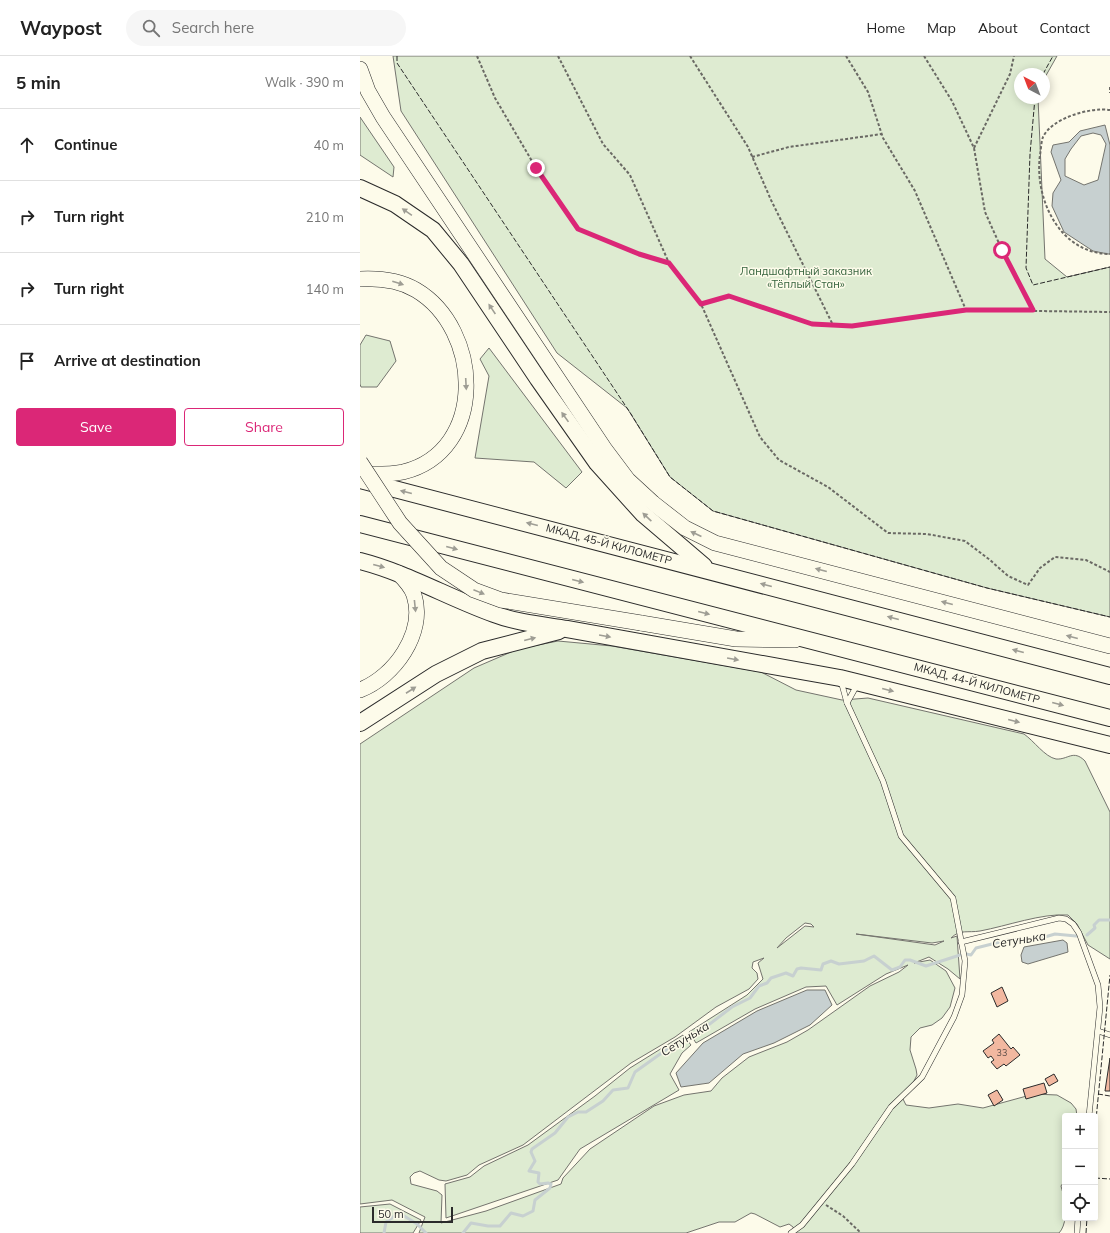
<!DOCTYPE html>
<html lang="en">
<head>
<meta charset="utf-8">
<style>
  body { margin:0; font-family:Mulish,sans-serif; background:#f6f6f6; color:#222 }
  .controls { position:absolute; right:12px; bottom:12px; display:grid; overflow:hidden; border-radius:4px; box-shadow:0 2px 10px #0003 }
  .controls button { width:36px; height:36px; display:grid; place-items:center; padding:0; border:0; border-bottom:1px solid #e0e0e0; background:#fff; color:#222; font:20px sans-serif }
  .compass { position:absolute; left:654px; top:12px; width:36px; height:36px; border-radius:50%; background:#fff; box-shadow:0 2px 10px #0003; rotate:318deg }
  .scale { position:absolute; left:12px; bottom:10px; width:81px; box-sizing:border-box; padding-left:4px; border:2px solid #2b2b2b; border-top:0; font-size:11px; line-height:14px; white-space:nowrap; color:#2b2b2b; -webkit-text-stroke:3px #fdfbea; paint-order:stroke }
  .stop { position:absolute; width:12px; height:12px; margin:-9px; border:3px solid #db2777; border-radius:50%; background:#fff }
  .stop.end { background:#db2777; border-color:#fff; box-shadow:0 1px 4px #0008 }
  .list { margin:0; padding:0; list-style:none }
  h2 { display:flex; justify-content:space-between; align-items:center; height:52px; margin:0; padding:0 16px; font-size:17px }
  h2 small { font-size:13px; font-weight:400; color:#767676 }
  .list li { display:grid; grid-template-columns:26px 1fr auto; gap:12px; align-items:center; box-sizing:border-box; height:72px; padding:0 16px; border-top:1px solid #e0e0e0 }
  .list b { display:block; font-size:15px; white-space:nowrap }
  .list em { font-size:13px; font-style:normal; color:#767676 }
  .actions { display:flex; gap:8px; padding:12px 16px }
  .actions a { flex:1; padding:9px 0; border:1px solid #db2777; border-radius:4px; text-align:center; font-size:14px; color:#db2777 }
  .actions .main { background:#db2777; color:#fff }
  .icon { flex:none; width:22px; height:22px; fill:none; stroke:currentColor; stroke-width:2; stroke-linecap:round; stroke-linejoin:round }
  .map { position:relative; flex:none; width:750px; height:1177px; overflow:hidden }
  header { display:flex; align-items:center; gap:24px; box-sizing:border-box; height:56px; padding:0 20px; background:#fff; border-bottom:1px solid #e0e0e0 }
  header strong { font-size:19px }
  nav { display:flex; gap:22px; margin-inline-start:auto; font-size:14px }
  .search { width:280px; height:36px; background:#f6f6f6; display:flex; align-items:center; gap:10px; box-sizing:border-box; padding:0 14px; border-radius:22px; color:#767676; font-size:15px }
  main { display:flex }
  aside { flex:1; background:#fff }
  .map>svg:first-child { display:block }
</style>
</head>
<body>
<header>
<strong>Waypost</strong>
<div class="search"><svg class="icon" aria-label="search" viewBox="0 0 24 24"><circle cx="10" cy="10" r="6"/><path d="M15 15l6 6"/></svg>Search here</div>
<nav><a>Home</a><a>Map</a><a>About</a><a>Contact</a></nav>
</header>
<main>
<aside>
<h2>5 min<small>Walk · 390 m</small></h2>
<ul class="list">
<li><svg class="icon" aria-label="ahead" viewBox="0 0 24 24"><path d="M12 20V5M6 11l6-6 6 6"/></svg><div><b>Continue</b></div><em>40 m</em></li>
<li><svg class="icon" aria-label="right" viewBox="0 0 24 24"><path d="M7 20v-9h11M14 6l5 5-5 5"/></svg><div><b>Turn right</b></div><em>210 m</em></li>
<li><svg class="icon" aria-label="right" viewBox="0 0 24 24"><path d="M7 20v-9h11M14 6l5 5-5 5"/></svg><div><b>Turn right</b></div><em>140 m</em></li>
<li><svg class="icon" aria-label="arrive" viewBox="0 0 24 24"><path d="M6 21V4h12l-3 4 3 4H6"/></svg><div><b>Arrive at destination</b></div></li>
</ul>
<div class="actions"><a class="main">Save</a><a>Share</a></div>
</aside>
<div class="map">
<svg width="750" height="1177" viewBox="0 0 750 1177">
  <rect width="100%" height="100%" fill="#fdfbea"/>
  <g fill="#deebd1" stroke="#74746e" fill-rule="evenodd">
    <polygon points="33,0 697,0 684,23 684,18 660,18 660,42 678,42 685,203 707,221 750,211 750,561 627,532 353,455 310,421 267,352 197,297 41,55"/>
    <polygon points="0,61 34,111 33,121 0,99"/>
    <polygon points="6,279 30,285 36,305 17,331 1,331 0,328 0,289"/>
    <polygon points="129,292 222,416 206,432 174,406 115,402 129,320 120,303"/>
    <path d="M198,585L252,590L401,616L436,634L482,644L508,642L664,678C674,685 685,701 696,703C708,704 713,693 725,705L750,756V903L728,889L717,868L708,859C682,857 647,870 620,875C608,877 600,873 591,882L597,880L600,923L588,913L569,901L554,907L570,904L586,915L595,932L590,951L582,962L572,969L560,972L551,981L550,994L556,1013L557,1019L554,1025L541,1039L546,1049L569,1052L598,1048L623,1052L674,1038L697,1039L711,1047L716,1053L717,1060H705V1124L701,1130C702,1135 704,1139 705,1143C707,1152 706,1170 699,1177H436L433,1171L429,1168L420,1171L395,1158L391,1157L375,1166H359L326,1177H59L65,1161L32,1144L0,1148V688L114,612L158,593ZM445,867L451,868L454,871L445,870L417,892L426,882ZM496,878L572,887L584,885L575,889ZM404,902L398,907L403,923L387,939L329,976L336,987L395,953L446,931L466,930L477,949L526,918L548,909L539,916L510,930L448,974L427,986L389,1001L362,1022L351,1035L324,1039L294,1050L230,1093L203,1122L201,1128L126,1155L81,1167L82,1139L77,1135L51,1128L50,1121L54,1117L60,1115L79,1124L86,1125L107,1119L119,1109L163,1089L271,1007L315,981L356,951L389,933L398,923L397,917L392,912L393,906Z"/>
    <polygon points="323,979 331,989 322,997 310,1018 319,1034 220,1093 198,1124 86,1162 85,1128 110,1121 124,1110 168,1089 235,1040 270,1012"/>
    <polygon points="30,1148 61,1164 53,1177 0,1177 0,1151"/>
  </g>
  <g fill="#c7d0d0" stroke="#74746e" fill-rule="evenodd">
    <path d="M745,69L750,89V198H748L733,195L704,176L692,150L693,137L701,124L691,96L693,89L709,86L720,75ZM733,77L741,79L746,88L738,124L724,129L705,120V103L711,93L721,80Z"/>
    <polygon points="703,884 707,887 708,896 668,908 662,906 661,899 664,891"/>
    <polygon points="447,934 465,934 472,949 450,969 414,987 383,998 349,1027 321,1031 316,1017 343,987 397,955"/>
  </g>
  <g fill="none" stroke-linecap="round" stroke-linejoin="round">
    <g stroke="#c7d0d0" stroke-width="3">
      <polyline points="727,879 735,872 734,869 739,864 750,864"/>
      <polyline points="606,898 611,899 616,892 648,884 678,883 695,878 716,880"/>
      <polyline points="24,1177 26,1166 36,1159 41,1158 57,1168 66,1177"/>
      <polyline points="103,1177 111,1167 128,1170 140,1170 151,1157 163,1160 173,1155 175,1144 190,1132 191,1128 188,1127 180,1128 178,1126 179,1117 169,1115 175,1105 171,1096 172,1093 195,1077 208,1061 218,1056 226,1056 243,1045 253,1034 268,1032 275,1016 317,986 334,980 372,951 390,942 399,930 407,927 411,922 426,917 433,920 437,913 441,912 461,914 463,908 471,905 479,908 504,905 514,900 532,914 540,911 545,904 550,904 566,910 600,899"/>
    </g>
  </g>
  <g fill="#f2b8a0" stroke="#2b2b2b">
    <polygon points="642,931 648,945 637,951 631,937"/>
    <polygon points="639,978 651,993 653,991 660,999 646,1010 644,1008 637,1013 631,1006 634,1004 631,1000 628,1002 623,995 634,987 632,984"/>
    <polygon points="750,1002 750,1035 745,1035"/>
    <polygon points="694,1018 698,1025 689,1030 685,1023"/>
    <polygon points="684,1027 687,1037 666,1043 663,1033"/>
    <polygon points="637,1034 643,1044 634,1050 628,1039"/>
  </g>
  <g fill="none" stroke-linecap="round" stroke-linejoin="round">
    <g stroke="#2b2b2b" stroke-width="6">
      <g id="service">
        <polyline points="481,625 487,647 497,629"/>
        <polyline points="601,886 699,862 706,863 713,868 719,877 738,929 740,951 729,1060"/>
        <polyline points="738,975 750,979"/>
        <polyline points="431,1177 442,1169 492,1108 531,1051 562,1021 594,961 602,939 605,905 593,842 541,780 523,725 487,647"/>
        <polyline points="717,1177 718,1162"/>
      </g>
    </g>
    <g stroke="#2b2b2b" stroke-width="16">
      <g id="primary">
        <polyline points="0,13 8,35 23,61 244,392 268,424 293,447 325,472 355,487 750,590"/>
        <path d="M0,223C20,222 39,224 56,234C122,273 128,395 43,416C29,419 14,418 0,418"/>
        <polyline points="281,567 376,583 435,584"/>
        <path d="M0,634C34,621 66,577 54,539C51,530 44,523 38,517"/>
      </g>
    </g>
    <g stroke="#2b2b2b" stroke-width="18">
      <g id="trunk">
        <polyline points="0,132 35,148 73,174 101,208 178,323 237,407 283,458 344,510"/>
        <polyline points="0,424 750,620"/>
        <polyline points="0,468 750,662"/>
        <path d="M0,505C47,517 89,542 134,558C158,567 182,569 207,573L480,622L750,689"/>
        <polyline points="0,667 76,618 122,595 199,575"/>
      </g>
    </g>
    <g stroke="#6a6964" stroke-width="2" stroke-dasharray="3 2" stroke-linecap="butt">
      <polyline points="117,0 135,42 176,112 218,173 279,198 308,206"/>
      <polyline points="198,0 243,88 270,119 309,207 341,248 400,381 419,404 468,431 528,477 567,478 605,485 630,504 648,520 668,529 680,512 695,501 726,504 750,516"/>
      <polyline points="330,0 388,91 411,144 473,269"/>
      <polyline points="486,0 508,36 523,82 555,135 606,254"/>
      <polyline points="564,0 592,45 614,92 625,156 642,194 673,254"/>
      <polyline points="750,31 750,37"/>
      <path d="M750,54C730,51 692,62 683,81C681,86 681,94 680,99C674,143 700,198 750,198"/>
      <polyline points="614,92 650,18 654,0"/>
      <polyline points="392,101 429,91 522,78"/>
      <polyline points="341,248 369,240 452,268 492,270 606,254 750,256"/>
      <polyline points="466,1149 483,1160 501,1177"/>
    </g>
    <use href="#service" stroke="#fdfbea" stroke-width="5"/>
    <use href="#primary" stroke="#fdfbea" stroke-width="15"/>
    <use href="#trunk" stroke="#fdfbea" stroke-width="16"/>
    <g stroke="#2b2b2b" stroke-width="16" stroke-linecap="butt">
      <polyline id="primary-bridge" points="0,406 40,467 81,512 114,534 141,544 281,567"/>
    </g>
    <use href="#primary-bridge" stroke="#fdfbea" stroke-width="15"/>
    <g stroke="#2b2b2b" stroke-width="1" stroke-dasharray="5 2" stroke-linecap="butt">
      <polyline points="37,0 37,7 271,358 310,421 353,455 627,532 750,561"/>
      <polyline points="683,18 693,0"/>
      <polyline points="675,42 670,98 666,212 673,229 750,211"/>
      <polyline points="738,1038 750,1040"/>
      <polyline points="735,1074 750,919"/>
      <polyline points="735,1122 750,1123"/>
      <polyline points="726,1177 727,1162"/>
    </g>
  </g>
  <defs><path id="oneway-solid" d="M-6-.8H1V-3.2L6.5 0L1 3.2V.8H-6Z"/></defs>
  <g fill="#9e9d94">
    <use href="#oneway-solid" transform="translate(47 156) rotate(-145)"/>
    <use href="#oneway-solid" transform="translate(38 227) rotate(18)"/>
    <use href="#oneway-solid" transform="translate(132 253) rotate(-124)"/>
    <use href="#oneway-solid" transform="translate(106 328) rotate(87)"/>
    <use href="#oneway-solid" transform="translate(205 361) rotate(-125)"/>
    <use href="#oneway-solid" transform="translate(46 436) rotate(-166)"/>
    <use href="#oneway-solid" transform="translate(287 461) rotate(-137)"/>
    <use href="#oneway-solid" transform="translate(172 468) rotate(-166)"/>
    <use href="#oneway-solid" transform="translate(336 478) rotate(-155)"/>
    <use href="#oneway-solid" transform="translate(92 492) rotate(15)"/>
    <use href="#oneway-solid" transform="translate(19 510) rotate(15)"/>
    <use href="#oneway-solid" transform="translate(461 514) rotate(-165)"/>
    <use href="#oneway-solid" transform="translate(218 525) rotate(14)"/>
    <use href="#oneway-solid" transform="translate(406 529) rotate(-165)"/>
    <use href="#oneway-solid" transform="translate(119 536) rotate(22)"/>
    <use href="#oneway-solid" transform="translate(587 547) rotate(-165)"/>
    <use href="#oneway-solid" transform="translate(55 550) rotate(84)"/>
    <use href="#oneway-solid" transform="translate(344 557) rotate(14)"/>
    <use href="#oneway-solid" transform="translate(533 562) rotate(-165)"/>
    <use href="#oneway-solid" transform="translate(245 580) rotate(10)"/>
    <use href="#oneway-solid" transform="translate(712 581) rotate(-165)"/>
    <use href="#oneway-solid" transform="translate(170 583) rotate(-14)"/>
    <use href="#oneway-solid" transform="translate(658 595) rotate(-165)"/>
    <use href="#oneway-solid" transform="translate(373 603) rotate(10)"/>
    <use href="#oneway-solid" transform="translate(51 634) rotate(-33)"/>
    <use href="#oneway-solid" transform="translate(528 634) rotate(14)"/>
    <use href="#oneway-solid" transform="translate(698 648) rotate(15)"/>
    <use href="#oneway-solid" transform="translate(654 665) rotate(14)"/>
  </g>
  <g fill="none" stroke-linecap="round" stroke-linejoin="round">
    <polyline stroke="#db2777" stroke-width="5" points="176,112 218,173 279,198 309,207 341,248 369,240 452,268 492,270 606,254 673,254 642,194"/>
  </g>
  <g text-anchor="middle" stroke-width="3" stroke-linejoin="round" paint-order="stroke">
    <g font-size="9" fill="#5d4e48">
      <text x="642" y="1000">33</text>
    </g>
    <g font-size="11" fill="#34623c" stroke="#fdfbea">
      <text x="446" y="219">Ландшафтный заказник<tspan x="446" dy="13">«Тёплый Стан»</tspan></text>
    </g>
    <g font-size="11" fill="#2b2b2b" stroke="#fdfbea">
      <text transform="translate(249 488) rotate(15)" y="4">МКАД, 45-Й КИЛОМЕТР</text>
      <text transform="translate(617 627) rotate(15)" y="4">МКАД, 44-Й КИЛОМЕТР</text>
    </g>
    <g font-size="12" font-style="italic" fill="#2b2b2b" stroke="#fdfbea">
      <text transform="translate(659 884) rotate(-9)" y="4">Сетунька</text>
      <text transform="translate(325 983) rotate(-32)" y="4">Сетунька</text>
    </g>
  </g>
</svg>
<div class="controls">
<button>+</button>
<button>−</button>
<button><svg class="icon" aria-label="locate" viewBox="0 0 24 24"><circle cx="12" cy="12" r="6"/><path d="M12 2v4M12 18v4M2 12h4M18 12h4"/></svg></button>
</div>
<svg class="compass" viewBox="-18 -18 36 36"><path d="M0-13l5 13h-10z" fill="#e53935"/><path d="M0 13l5-13h-10z" fill="#767676"/></svg>
<div class="scale">50 m</div>
<div class="stop" style="left:642px;top:194px"></div>
<div class="stop end" style="left:176px;top:112px"></div>
</div>
</main>
</body>
</html>
